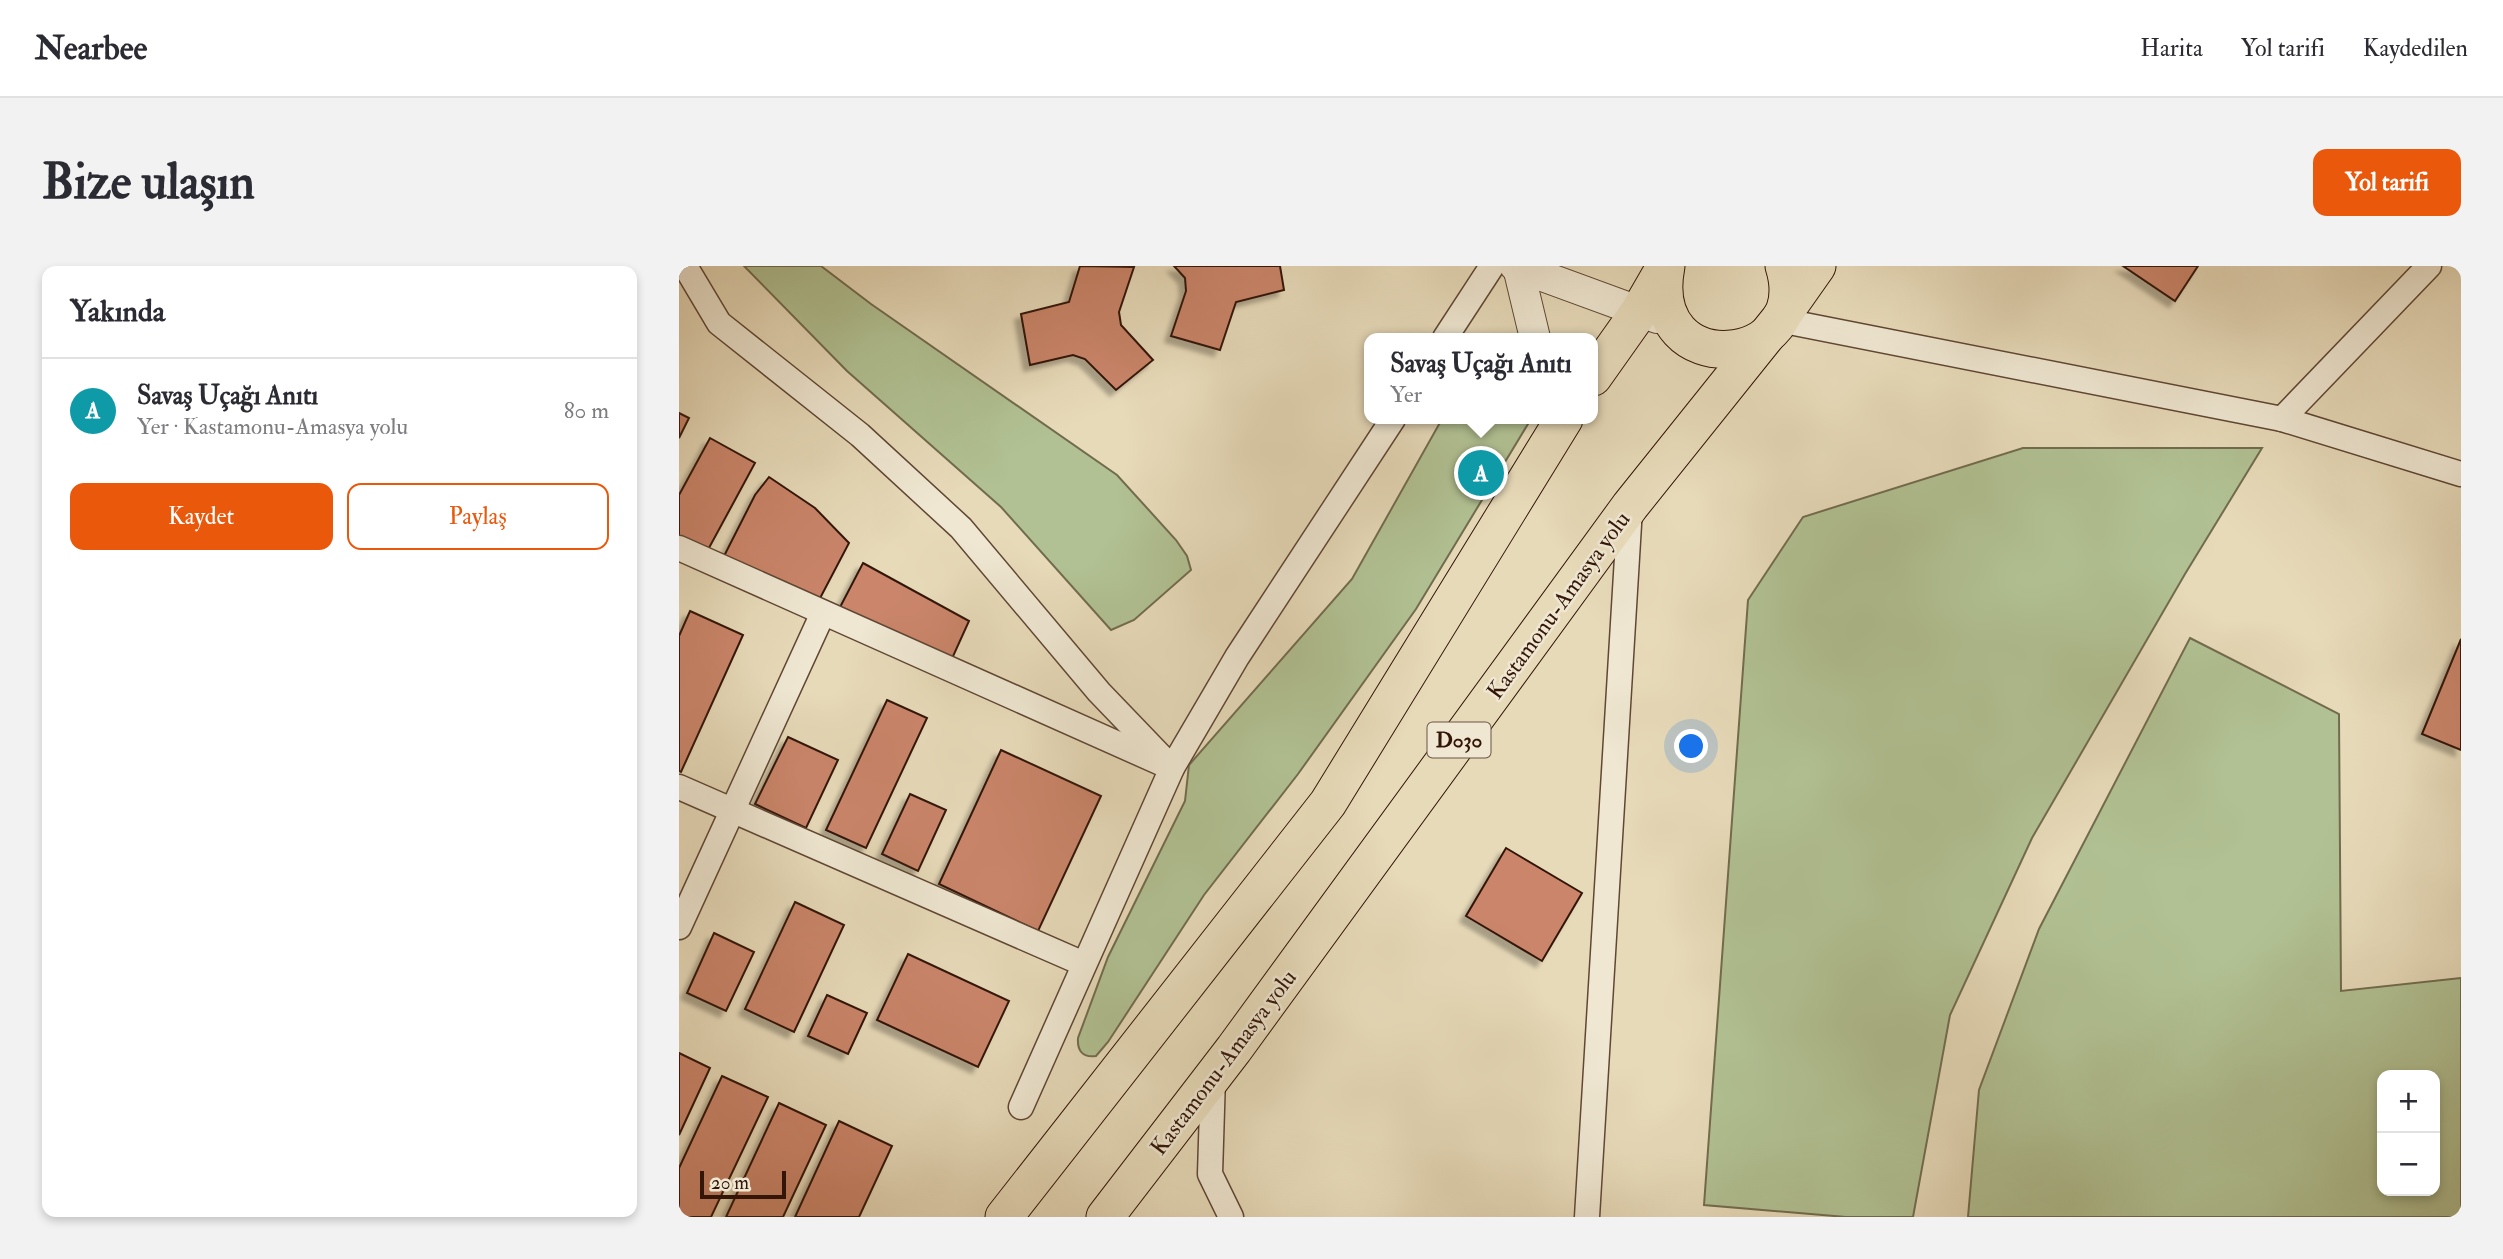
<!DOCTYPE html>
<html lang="tr">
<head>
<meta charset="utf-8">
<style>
  body { margin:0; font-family:"IM FELL Double Pica",serif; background:#f2f2f3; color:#2b2b33 }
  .controls { position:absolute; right:21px; bottom:21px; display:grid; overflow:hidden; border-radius:14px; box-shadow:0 4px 10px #0003 }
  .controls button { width:63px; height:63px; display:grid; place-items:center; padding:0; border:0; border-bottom:2px solid #e1e1e2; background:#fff; color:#2b2b33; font:35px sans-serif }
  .scale { position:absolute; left:21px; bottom:18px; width:86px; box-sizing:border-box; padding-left:7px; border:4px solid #331608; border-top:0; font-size:19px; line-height:24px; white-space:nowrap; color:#331608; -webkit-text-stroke:5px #efe7d2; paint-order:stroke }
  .you { position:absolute; left:1013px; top:481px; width:24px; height:24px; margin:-18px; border:5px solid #fff; border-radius:50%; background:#1a73e8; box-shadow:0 0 0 10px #1a73e833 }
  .badge { display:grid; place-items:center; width:46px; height:46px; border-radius:50%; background:#ea580c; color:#fff; font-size:23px; font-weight:700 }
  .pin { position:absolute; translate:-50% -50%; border:4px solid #fff; box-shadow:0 2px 7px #0006 }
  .popup { position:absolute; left:685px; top:67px; width:234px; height:91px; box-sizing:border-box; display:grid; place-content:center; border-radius:14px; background:#fff; filter:drop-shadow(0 2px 5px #0005); font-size:23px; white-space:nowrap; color:#7c7c81 }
  .popup b { font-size:26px; color:#2b2b33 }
  .popup::after { content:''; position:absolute; left:50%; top:100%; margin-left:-14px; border:14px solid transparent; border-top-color:#fff }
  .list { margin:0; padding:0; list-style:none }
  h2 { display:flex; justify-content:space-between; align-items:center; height:91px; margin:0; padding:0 28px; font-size:30px }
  h2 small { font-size:23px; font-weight:400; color:#7c7c81 }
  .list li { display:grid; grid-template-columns:46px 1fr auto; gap:21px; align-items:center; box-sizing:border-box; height:105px; padding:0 28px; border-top:2px solid #e1e1e2 }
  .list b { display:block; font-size:26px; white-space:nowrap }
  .list p { margin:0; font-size:23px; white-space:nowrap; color:#7c7c81 }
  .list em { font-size:23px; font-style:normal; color:#7c7c81 }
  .actions { display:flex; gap:14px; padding:21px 28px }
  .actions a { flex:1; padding:16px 0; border:2px solid #ea580c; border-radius:14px; text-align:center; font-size:24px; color:#ea580c }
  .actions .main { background:#ea580c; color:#fff }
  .map { position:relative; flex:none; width:1782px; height:951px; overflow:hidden; border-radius:14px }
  header { display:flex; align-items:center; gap:42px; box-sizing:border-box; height:98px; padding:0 35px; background:#fff; border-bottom:2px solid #e1e1e2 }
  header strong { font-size:33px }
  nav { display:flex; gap:38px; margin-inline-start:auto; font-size:24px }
  .intro { display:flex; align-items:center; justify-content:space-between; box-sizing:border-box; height:168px; padding:0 42px }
  h1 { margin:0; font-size:49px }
  .button { padding:18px 32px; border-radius:14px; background:#ea580c; color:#fff; font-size:24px; font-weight:700 }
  main { display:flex; gap:42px; padding:0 42px }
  aside { flex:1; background:#fff; border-radius:14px; box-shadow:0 4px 10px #0003 }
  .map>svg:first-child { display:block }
</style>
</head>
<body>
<header>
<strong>Nearbee</strong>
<nav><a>Harita</a><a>Yol tarifi</a><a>Kaydedilen</a></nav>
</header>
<div class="intro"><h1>Bize ulaşın</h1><a class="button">Yol tarifi</a></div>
<main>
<aside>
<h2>Yakında<small></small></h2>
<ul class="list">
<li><span class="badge" style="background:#0f9aa8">A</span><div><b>Savaş Uçağı Anıtı</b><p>Yer · Kastamonu-Amasya yolu</p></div><em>80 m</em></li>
</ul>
<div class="actions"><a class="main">Kaydet</a><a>Paylaş</a></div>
</aside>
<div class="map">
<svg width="1782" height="951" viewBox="0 0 1782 951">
  <defs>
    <filter id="shadow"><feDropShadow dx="-6" dy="6" stdDeviation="2" flood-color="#0004"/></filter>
  </defs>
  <rect width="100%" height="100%" fill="#e7dab9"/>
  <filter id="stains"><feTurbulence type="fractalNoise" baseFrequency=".00286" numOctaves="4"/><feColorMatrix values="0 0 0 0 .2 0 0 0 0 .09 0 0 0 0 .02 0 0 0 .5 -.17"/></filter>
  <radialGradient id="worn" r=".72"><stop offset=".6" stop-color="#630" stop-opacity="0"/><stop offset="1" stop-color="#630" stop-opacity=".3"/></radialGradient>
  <g fill="#b1c193" stroke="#726c4e" stroke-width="2" fill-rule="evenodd">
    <polygon points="65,0 142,0 192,38 438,209 497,274 508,290 512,304 455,354 432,364 322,241 168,105"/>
    <path d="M763,153H852L737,343L619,508L525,629L429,776L417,790C404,792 398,785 399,772L429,691L506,535L510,499L673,313Z"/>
    <polygon points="1344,182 1583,182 1506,308 1353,572 1271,749 1234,951 1167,951 1025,939 1069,334 1124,251"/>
    <path d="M1511,372L1660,448L1662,725L1782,712V951H1289L1300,824L1360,663ZM1703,809H1756V925H1703Z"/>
  </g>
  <g fill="#ca856b" stroke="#331608" stroke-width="2" filter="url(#shadow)">
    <polygon points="401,0 455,1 440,46 442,59 474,94 437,124 406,93 394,89 351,99 342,48 390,36"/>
    <polygon points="495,0 601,0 605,24 557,36 541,84 492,70 507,25 506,12"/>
    <polygon points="1444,0 1519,0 1496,35"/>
    <polygon points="0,147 10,152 0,172"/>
    <polygon points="31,172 76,197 24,293 0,280 0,229"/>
    <polygon points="90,211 136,242 170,277 138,338 45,290 76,229"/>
    <polygon points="184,297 290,355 271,397 159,345"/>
    <polygon points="11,345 64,369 2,506 0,505 0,370"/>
    <polygon points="1782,373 1782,484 1743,468"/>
    <polygon points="208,434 248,452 187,582 147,564"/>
    <polygon points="109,471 159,494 127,562 76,538"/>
    <polygon points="322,484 422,530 359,665 260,618"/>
    <polygon points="231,528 267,544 239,605 203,588"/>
    <polygon points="827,582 903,627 863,695 787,650"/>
    <polygon points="116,636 165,659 115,766 66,743"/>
    <polygon points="35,667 75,686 47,745 8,727"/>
    <polygon points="229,688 330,735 299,801 198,754"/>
    <polygon points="148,729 188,747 169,788 129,770"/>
    <polygon points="0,787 31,802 0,869"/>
    <polygon points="43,810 89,831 32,951 0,951 0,902"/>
    <polygon points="100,837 147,859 104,951 47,951"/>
    <polygon points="160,855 213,880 180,951 116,951"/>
  </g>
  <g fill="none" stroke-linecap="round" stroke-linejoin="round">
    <g stroke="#604734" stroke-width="27">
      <g id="minor">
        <polyline points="6,0 40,57 181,169 282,262 420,426 493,502 558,391 714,153"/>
        <polyline points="1100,54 1603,153 1782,208"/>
        <polyline points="766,72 813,0"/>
        <polyline points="1603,153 1750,0"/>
        <polyline points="0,282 493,502 342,841"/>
        <polyline points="0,521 405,698"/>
        <polyline points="0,661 144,347"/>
        <polyline points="534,811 531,908 552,951"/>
        <polyline points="908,951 951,242"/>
      </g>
    </g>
    <g stroke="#604734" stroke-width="32">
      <g id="tertiary">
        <polyline points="836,0 978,52"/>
        <polyline points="849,0 839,1 856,72"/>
      </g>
    </g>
    <g stroke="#331608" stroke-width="39">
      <g id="primary">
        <path d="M987,0C964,120 1137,102 1105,0"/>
        <polyline points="914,111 960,46 986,1"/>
        <polyline points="325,951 649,537 885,153"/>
        <polyline points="426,951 555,783 951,240 1100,54 1138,0"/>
      </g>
    </g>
    <use href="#minor" stroke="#efe7d2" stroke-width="24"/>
    <use href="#tertiary" stroke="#efe7d2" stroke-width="30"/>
    <use href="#primary" stroke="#e7dab9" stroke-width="37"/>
  </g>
  <g text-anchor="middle" stroke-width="5" stroke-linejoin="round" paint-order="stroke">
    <rect fill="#efe7d2" stroke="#6b5545" stroke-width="2" x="748.5" y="456.5" width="63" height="35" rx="5"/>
    <g font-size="21" font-weight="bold" fill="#331608">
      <text x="780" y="481">D030</text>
    </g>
    <g font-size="23" fill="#331608" stroke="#efe7d2">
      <text transform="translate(879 339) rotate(-54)" y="8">Kastamonu-Amasya yolu</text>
      <text transform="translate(544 796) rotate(-53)" y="8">Kastamonu-Amasya yolu</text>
    </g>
  </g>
  <rect width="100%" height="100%" filter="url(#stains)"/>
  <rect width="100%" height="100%" fill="url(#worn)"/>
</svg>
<div class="controls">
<button>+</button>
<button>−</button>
</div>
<div class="scale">20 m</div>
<div class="you"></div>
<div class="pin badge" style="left:802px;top:207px;background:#0f9aa8">A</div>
<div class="popup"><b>Savaş Uçağı Anıtı</b>Yer</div>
</div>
</main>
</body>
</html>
